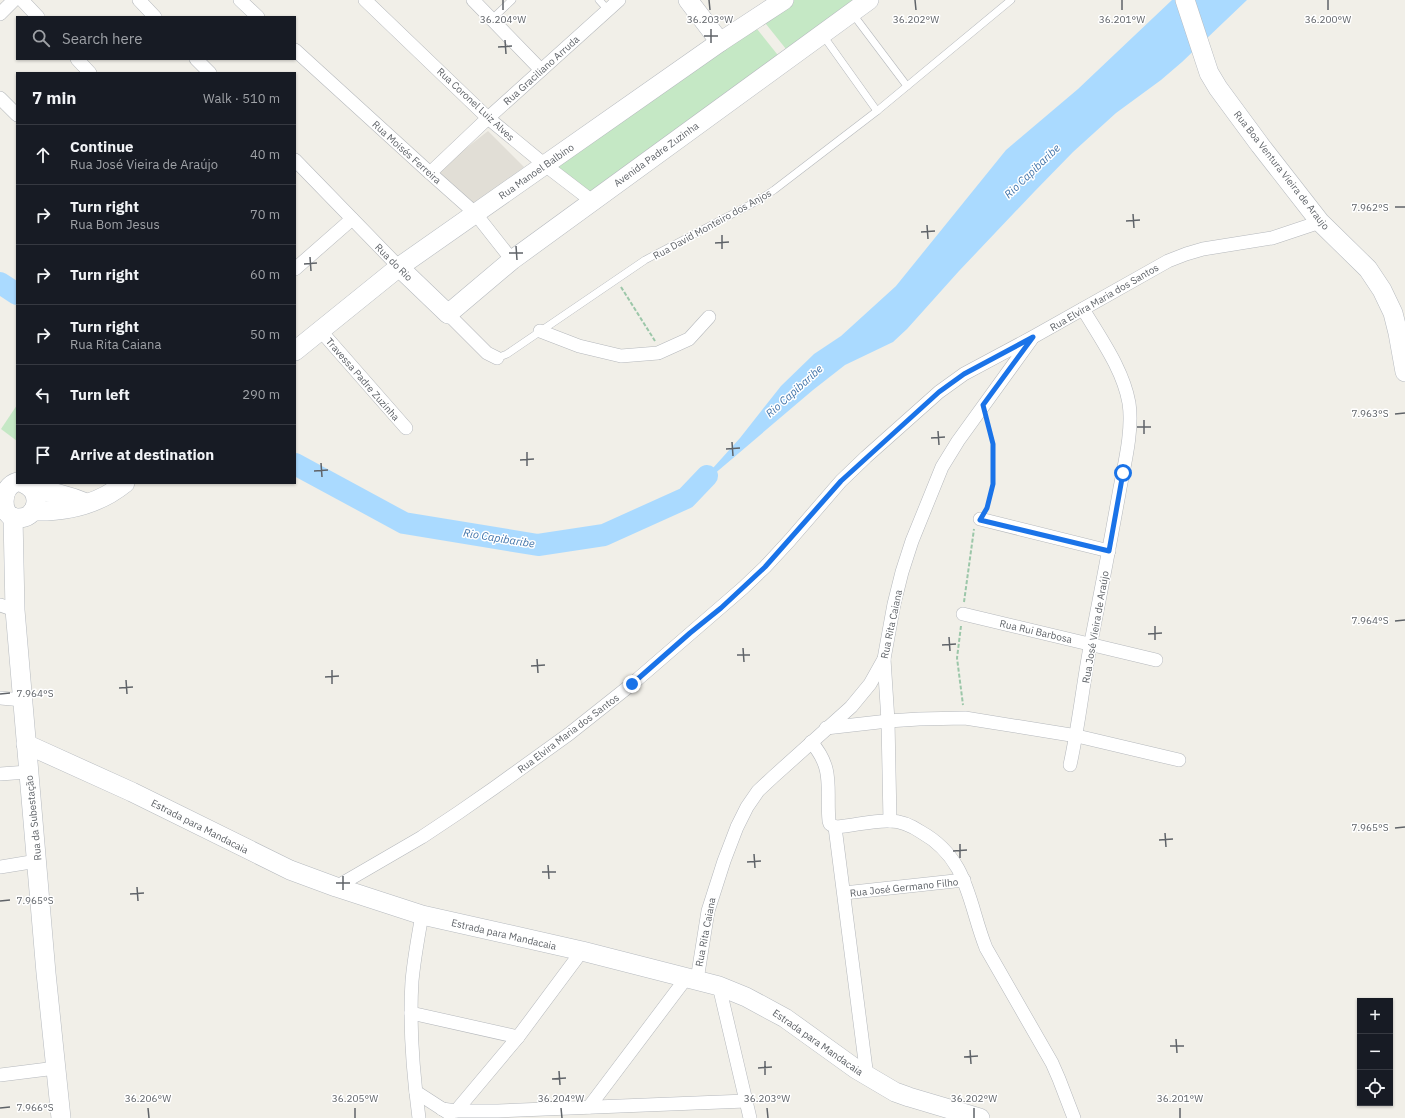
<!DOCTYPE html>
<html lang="en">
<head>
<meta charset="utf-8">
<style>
  body { margin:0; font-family:"IBM Plex Sans",sans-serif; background:#20242c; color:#f1f3f6 }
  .controls { position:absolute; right:12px; bottom:12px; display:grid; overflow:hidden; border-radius:0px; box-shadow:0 1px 3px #0004 }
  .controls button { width:36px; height:36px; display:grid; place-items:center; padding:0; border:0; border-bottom:1px solid #363941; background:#171b24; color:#f1f3f6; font:20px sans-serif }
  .stop { position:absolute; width:12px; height:12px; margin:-9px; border:3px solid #1a73e8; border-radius:50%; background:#fff }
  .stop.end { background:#1a73e8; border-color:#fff; box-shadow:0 1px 4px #0008 }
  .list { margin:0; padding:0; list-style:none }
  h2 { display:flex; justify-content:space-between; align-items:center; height:52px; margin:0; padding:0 16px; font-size:17px }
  h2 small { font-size:13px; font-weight:400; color:#9ea1a6 }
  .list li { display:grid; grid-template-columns:26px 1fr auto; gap:12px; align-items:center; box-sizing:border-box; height:60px; padding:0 16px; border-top:1px solid #363941 }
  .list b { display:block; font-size:15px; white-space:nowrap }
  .list p { margin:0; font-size:13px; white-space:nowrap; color:#9ea1a6 }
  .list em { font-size:13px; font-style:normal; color:#9ea1a6 }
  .icon { flex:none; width:22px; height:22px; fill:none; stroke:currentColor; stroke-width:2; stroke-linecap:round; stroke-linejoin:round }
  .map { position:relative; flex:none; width:1405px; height:1118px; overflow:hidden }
  .search { position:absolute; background:#171b24; box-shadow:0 1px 3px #0004; left:16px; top:16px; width:280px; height:44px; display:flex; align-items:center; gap:10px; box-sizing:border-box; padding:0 14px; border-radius:0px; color:#9ea1a6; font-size:15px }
  .panel { position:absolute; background:#171b24; box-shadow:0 1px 3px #0004; left:16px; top:72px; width:280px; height:412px; border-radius:0px }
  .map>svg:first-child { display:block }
</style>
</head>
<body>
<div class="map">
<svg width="1405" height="1118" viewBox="0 0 1405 1118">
  <rect width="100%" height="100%" fill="#f1efe8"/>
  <polygon fill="#e1ded6" points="488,131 524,167 474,205 436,172"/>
  <g fill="#c5e8c5">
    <polygon points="791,0 864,0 790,54 762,19"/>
    <polygon points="753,24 781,59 592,199 550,165"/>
    <polygon points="17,405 17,441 1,429"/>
  </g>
  <polygon fill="#aadaff" points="1172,0 1247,0 1182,62 1161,80 1116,113 1073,152 1034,192 959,271 907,329 893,342 845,365 813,390 686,498 740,438 781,386 814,354 841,336 896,286 1006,150 1078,89"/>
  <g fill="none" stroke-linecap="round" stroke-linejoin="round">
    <g stroke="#aadaff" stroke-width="22">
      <polyline points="0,283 17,294"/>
      <polyline points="295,464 404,523 538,545 604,535 686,498 707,476"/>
    </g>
    <g stroke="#b5b8bc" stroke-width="8">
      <g id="lane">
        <polyline points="599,0 608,10"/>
        <polyline points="852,13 907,86"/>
        <polyline points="491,20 512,0"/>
        <polyline points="822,34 877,111"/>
        <polyline points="497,358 507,354 645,260 759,200 774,190 877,111 1011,0"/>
      </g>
    </g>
    <g stroke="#b5b8bc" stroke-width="14">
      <g id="street">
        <polyline points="22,0 38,17"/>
        <polyline points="139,0 155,17"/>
        <polyline points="240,0 258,17"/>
        <polyline points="365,0 488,118 545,165 592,201"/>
        <polyline points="473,0 541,70"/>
        <polyline points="0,14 14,0"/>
        <polyline points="295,50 430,173 475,213 512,260"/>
        <polyline points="77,59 90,73"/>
        <polyline points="196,59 210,73"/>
        <polyline points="0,98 17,115"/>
        <polyline points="295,160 399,267"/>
        <polyline points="430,173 488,118 619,0"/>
        <polyline points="295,269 352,219"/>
        <polyline points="448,314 487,353 497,358"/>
        <polyline points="320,330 406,428"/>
        <polyline points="540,331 579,346 621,356 658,353 689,339 709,317"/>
        <polyline points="980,519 1109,551"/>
        <polyline points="0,605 15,610"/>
        <polyline points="963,614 1156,660"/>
        <polyline points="884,659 888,721 890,821"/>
        <polyline points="0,698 23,700"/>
        <polyline points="826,728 888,721 919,719 965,718 1077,736 1179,760"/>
        <path d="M811,742C835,769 826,789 829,821L830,824L835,827"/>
        <path d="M1070,765C1079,724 1083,683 1091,642C1101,591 1111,539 1120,488C1125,462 1133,429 1129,403C1123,369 1100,338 1083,309"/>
        <polyline points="0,774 28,772"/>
        <path d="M835,827C854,826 872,820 890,821C901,821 912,826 921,832C969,859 968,903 986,948L1052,1063L1059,1079L1074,1118"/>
        <polyline points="835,827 867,1077"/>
        <polyline points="0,867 37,861"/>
        <polyline points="336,887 422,837 458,813 494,788 569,734 632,684 743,588 765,567 790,540 841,481 866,457 939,392 964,374 1033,337 1168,261 1186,254 1203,249 1272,238 1320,222"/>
        <polyline points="844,893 964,880"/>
        <polyline points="697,980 708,911 724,861 737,827 747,807 758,791 773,777 851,707 870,684 884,659 894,604 902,572 912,541 942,467 958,441 1031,340"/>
        <polyline points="719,986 750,1118"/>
        <polyline points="411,1013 518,1037"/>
        <polyline points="0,1075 56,1068"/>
        <polyline points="416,1092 450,1114"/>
        <polyline points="589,1107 687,977"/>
        <polyline points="442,1109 456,1111 498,1111 746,1101"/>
        <polyline points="456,1111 518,1037 582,951"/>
        <path d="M419,1118C413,1073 409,1027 412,981C414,959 418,937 422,915"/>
      </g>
    </g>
    <g stroke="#b6babf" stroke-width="20">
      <g id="secondary">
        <polyline points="688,0 720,42"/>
        <polyline points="1185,0 1209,73 1218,88 1260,145 1320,222 1368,269 1382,290 1393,313 1398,333 1405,372"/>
        <polyline points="399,267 448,314 512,260 869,0"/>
        <polyline points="295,351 399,267 720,42 784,0"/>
        <path d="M17,482C0,487 0,516 16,518C38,520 44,492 23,483"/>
        <path d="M33,489C52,492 68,495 86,503"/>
        <path d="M33,511C66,512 99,504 125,483"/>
        <polyline points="13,517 15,610 46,973 61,1118"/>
        <polyline points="26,744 132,792 290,870 336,887 422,915 582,951 719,986 746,997 785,1018 856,1069 895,1092 909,1097 980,1118"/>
      </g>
    </g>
    <g stroke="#9cc7a9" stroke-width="2" stroke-dasharray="4 2" stroke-linecap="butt">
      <polyline points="621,287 655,341"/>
      <polyline points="987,508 993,484 993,444 988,422"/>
      <polyline points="964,602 974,529"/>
      <polyline points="961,626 957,658 963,705"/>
    </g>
    <use href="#lane" stroke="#fff" stroke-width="7"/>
    <use href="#street" stroke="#fff" stroke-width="13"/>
    <use href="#secondary" stroke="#fff" stroke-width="19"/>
  </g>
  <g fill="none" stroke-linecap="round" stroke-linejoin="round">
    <polyline stroke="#1a73e8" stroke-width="5" points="632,684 690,633 721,608 765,567 841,481 939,392 964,374 1033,337 983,405 993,444 993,484 987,508 980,520 1109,551 1123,473"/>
  </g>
  <path fill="none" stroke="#5f6368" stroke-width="1.5" d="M503,0V10M709,0L710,10M915,0L916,10M1122,0V10M1328,0V10M711,29V43M704,36H718M505,40L506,54M498,47L512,46M1395,207H1405M1133,214L1134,228M1126,221L1140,220M927,225L928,239M921,232L935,231M722,235V249M715,243L729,242M516,246L517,260M509,253H523M310,257L311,271M304,264L317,263M1395,414L1405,413M1144,420V434M1137,427H1151M938,431L939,445M931,438L945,437M732,442L733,456M726,449L740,448M527,452V466M520,460L534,459M321,463L322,477M314,471L328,470M1395,621L1405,620M1155,626V640M1148,634L1162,633M949,637L950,651M942,645L956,644M743,648L744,662M737,655H750M537,659L538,673M531,666L545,665M332,670V684M325,677L339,676M126,680L127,694M119,688L133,687M0,694L10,693M1395,828L1405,827M1165,833L1166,847M1159,840L1173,839M960,844V858M953,851L967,850M754,854L755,868M747,862L761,861M548,865L549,879M542,872H556M343,876V890M336,883H350M137,887L138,901M130,894L144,893M0,901L10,900M1176,1039L1177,1053M1170,1046H1184M970,1050L971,1064M964,1057L978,1056M765,1061V1075M758,1068L772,1067M559,1071L560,1085M552,1079L566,1078M0,1108L10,1107M148,1108L149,1118M355,1108V1118M561,1108L562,1118M767,1108L768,1118M974,1108V1118M1180,1108V1118"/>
  <g text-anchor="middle" stroke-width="3" stroke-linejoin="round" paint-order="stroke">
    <g font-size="10" fill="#5f6368" stroke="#fff">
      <text transform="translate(541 70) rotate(-42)" y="4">Rua Graciliano Arruda</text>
      <text transform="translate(476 104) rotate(43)" y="4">Rua Coronel Luiz Alves</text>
      <text transform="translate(407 152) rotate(42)" y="4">Rua Moisés Ferreira</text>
      <text transform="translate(656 154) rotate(-36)" y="4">Avenida Padre Zuzinha</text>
      <text transform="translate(1282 170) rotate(52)" y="4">Rua Boa Ventura Vieira de Araujo</text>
      <text transform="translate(536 171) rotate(-35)" y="4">Rua Manoel Balbino</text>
      <text transform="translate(712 224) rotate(-29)" y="4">Rua David Monteiro dos Anjos</text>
      <text transform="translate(394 262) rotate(45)" y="4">Rua do Rio</text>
      <text transform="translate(1104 297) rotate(-30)" y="4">Rua Elvira Maria dos Santos</text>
      <text transform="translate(363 379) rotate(49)" y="4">Travessa Padre Zuzinha</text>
      <text transform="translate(891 624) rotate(-78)" y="4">Rua Rita Caiana</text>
      <text transform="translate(1095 627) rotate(-80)" y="4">Rua José Vieira de Araújo</text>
      <text transform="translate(1036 631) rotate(13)" y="4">Rua Rui Barbosa</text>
      <text transform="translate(568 733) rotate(-37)" y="4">Rua Elvira Maria dos Santos</text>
      <text transform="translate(33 818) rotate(-96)" y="4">Rua da Subestação</text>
      <text transform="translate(200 826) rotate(27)" y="4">Estrada para Mandacaia</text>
      <text transform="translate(904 887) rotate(-6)" y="4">Rua José Germano Filho</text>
      <text transform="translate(705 932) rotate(-79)" y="4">Rua Rita Caiana</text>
      <text transform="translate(504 934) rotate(13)" y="4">Estrada para Mandacaia</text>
      <text transform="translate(818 1042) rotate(35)" y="4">Estrada para Mandacaia</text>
    </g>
    <g font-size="11" font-style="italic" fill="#4174aa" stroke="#fff">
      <text transform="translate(1032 171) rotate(-44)" y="4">Rio Capibaribe</text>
      <text transform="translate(794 391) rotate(-42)" y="4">Rio Capibaribe</text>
      <text transform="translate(499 538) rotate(9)" y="4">Rio Capibaribe</text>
    </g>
  </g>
  <g font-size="10" text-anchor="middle" fill="#5f6368" stroke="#fff" stroke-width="3" stroke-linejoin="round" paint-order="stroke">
    <text x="503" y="23">36.204°W</text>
    <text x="710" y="23">36.203°W</text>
    <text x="916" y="23">36.202°W</text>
    <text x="1122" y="23">36.201°W</text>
    <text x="1328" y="23">36.200°W</text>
    <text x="1370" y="211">7.962°S</text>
    <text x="1370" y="417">7.963°S</text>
    <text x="1370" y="624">7.964°S</text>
    <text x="35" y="697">7.964°S</text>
    <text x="1370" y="831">7.965°S</text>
    <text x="35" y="904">7.965°S</text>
    <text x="148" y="1102">36.206°W</text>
    <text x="355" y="1102">36.205°W</text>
    <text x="561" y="1102">36.204°W</text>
    <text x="767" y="1102">36.203°W</text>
    <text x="974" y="1102">36.202°W</text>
    <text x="1180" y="1102">36.201°W</text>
    <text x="35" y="1111">7.966°S</text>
  </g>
</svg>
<div class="controls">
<button>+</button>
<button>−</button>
<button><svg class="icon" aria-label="locate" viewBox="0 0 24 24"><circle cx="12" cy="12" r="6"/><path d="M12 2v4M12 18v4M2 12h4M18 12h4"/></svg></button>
</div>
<div class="stop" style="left:1123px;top:473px"></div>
<div class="stop end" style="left:632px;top:684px"></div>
<div class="search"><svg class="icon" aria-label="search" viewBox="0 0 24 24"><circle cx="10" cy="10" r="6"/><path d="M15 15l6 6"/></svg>Search here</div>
<section class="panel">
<h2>7 min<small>Walk · 510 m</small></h2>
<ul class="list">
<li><svg class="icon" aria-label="ahead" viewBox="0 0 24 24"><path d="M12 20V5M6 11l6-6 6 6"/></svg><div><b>Continue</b><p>Rua José Vieira de Araújo</p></div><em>40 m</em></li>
<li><svg class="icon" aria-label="right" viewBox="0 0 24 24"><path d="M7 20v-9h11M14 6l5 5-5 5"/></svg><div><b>Turn right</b><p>Rua Bom Jesus</p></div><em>70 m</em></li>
<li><svg class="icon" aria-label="right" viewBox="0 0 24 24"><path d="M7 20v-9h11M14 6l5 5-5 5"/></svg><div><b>Turn right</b></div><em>60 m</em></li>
<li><svg class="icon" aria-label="right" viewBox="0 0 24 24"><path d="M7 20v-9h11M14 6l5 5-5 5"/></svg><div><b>Turn right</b><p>Rua Rita Caiana</p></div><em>50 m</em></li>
<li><svg class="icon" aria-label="left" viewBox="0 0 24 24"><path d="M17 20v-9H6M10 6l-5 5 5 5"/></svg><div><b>Turn left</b></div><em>290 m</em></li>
<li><svg class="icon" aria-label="arrive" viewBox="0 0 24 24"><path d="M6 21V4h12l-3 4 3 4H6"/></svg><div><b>Arrive at destination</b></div></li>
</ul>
</section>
</div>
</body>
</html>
